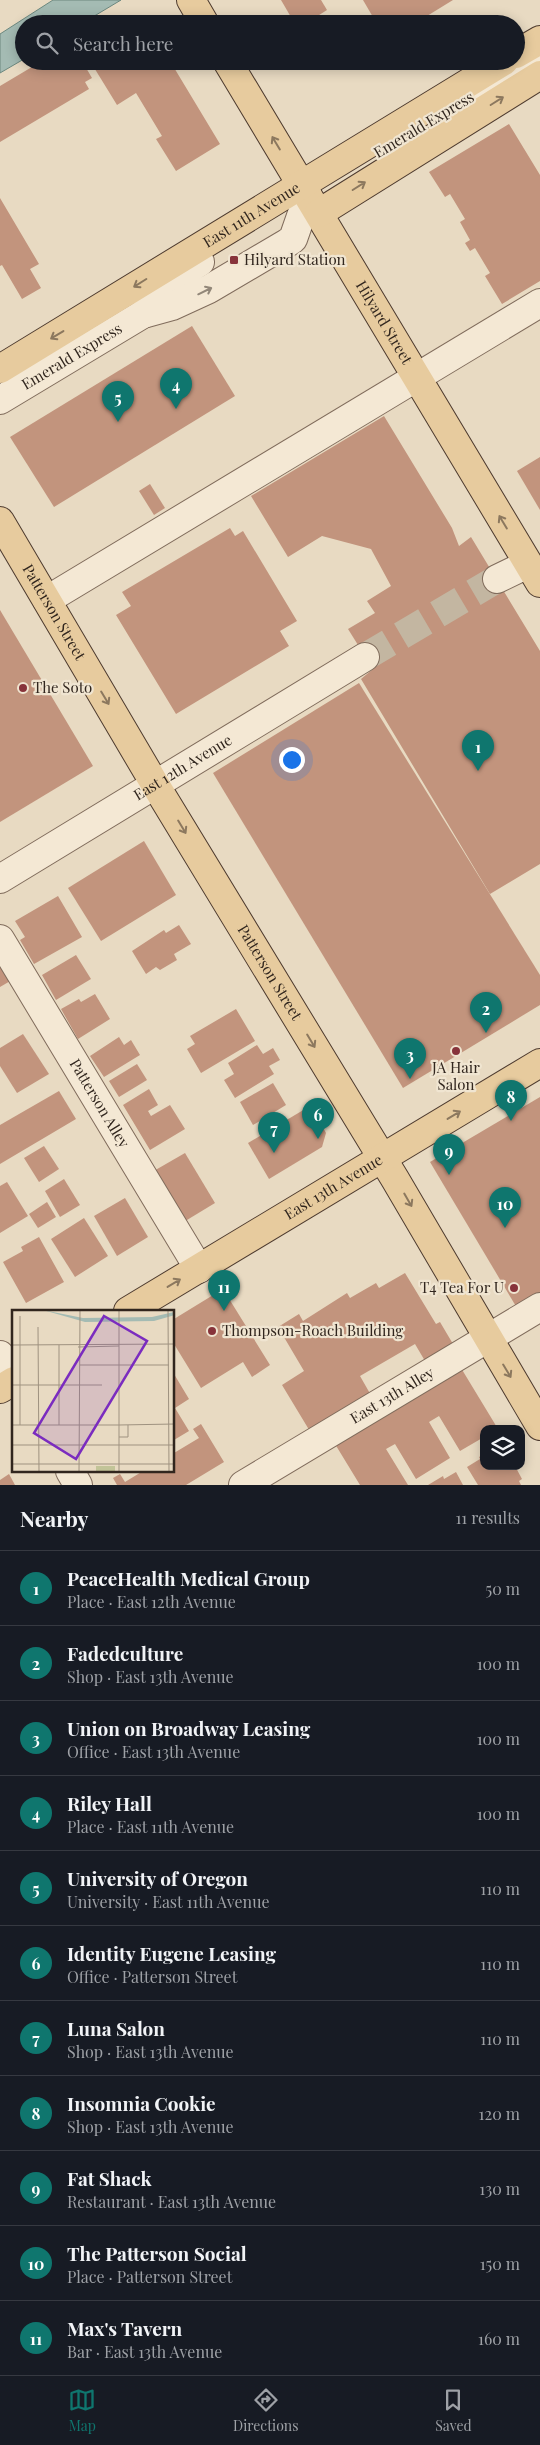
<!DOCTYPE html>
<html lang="en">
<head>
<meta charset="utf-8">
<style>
  body { margin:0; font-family:"Playfair Display",serif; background:#20242c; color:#f1f3f6 }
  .controls { position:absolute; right:15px; bottom:15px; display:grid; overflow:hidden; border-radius:10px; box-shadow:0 2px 12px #0003 }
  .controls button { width:45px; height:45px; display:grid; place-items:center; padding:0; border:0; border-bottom:1px solid #363941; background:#171b24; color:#f1f3f6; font:25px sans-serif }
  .you { position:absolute; left:291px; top:759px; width:18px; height:18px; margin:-12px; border:4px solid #fff; border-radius:50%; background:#1a73e8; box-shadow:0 0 0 8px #1a73e833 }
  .badge { display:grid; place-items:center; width:32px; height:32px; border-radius:50%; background:#0f766e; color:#fff; font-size:16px; font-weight:700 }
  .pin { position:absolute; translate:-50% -41px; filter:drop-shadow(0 1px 2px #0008) }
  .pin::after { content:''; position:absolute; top:26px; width:18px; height:15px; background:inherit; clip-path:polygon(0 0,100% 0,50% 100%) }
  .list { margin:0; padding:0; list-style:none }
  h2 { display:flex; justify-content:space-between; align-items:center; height:65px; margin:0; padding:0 20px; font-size:21px }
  h2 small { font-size:16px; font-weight:400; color:#9ea1a6 }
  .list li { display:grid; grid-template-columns:32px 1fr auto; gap:15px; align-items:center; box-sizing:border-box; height:75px; padding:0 20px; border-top:1px solid #363941 }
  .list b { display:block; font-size:19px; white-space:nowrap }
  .list p { margin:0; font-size:16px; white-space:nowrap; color:#9ea1a6 }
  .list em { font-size:16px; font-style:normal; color:#9ea1a6 }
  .icon { flex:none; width:28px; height:28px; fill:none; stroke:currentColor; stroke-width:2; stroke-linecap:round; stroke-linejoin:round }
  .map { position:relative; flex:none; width:540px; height:1485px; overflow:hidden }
  .search { position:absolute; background:#171b24; box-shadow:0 2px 12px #0003; left:15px; right:15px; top:15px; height:55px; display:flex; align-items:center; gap:12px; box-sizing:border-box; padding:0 18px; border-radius:28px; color:#9ea1a6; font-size:19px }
  .sheet { height:890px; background:#171b24 }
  nav { display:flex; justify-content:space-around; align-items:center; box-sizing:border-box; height:70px; border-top:1px solid #363941; background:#171b24; font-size:14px; color:#9ea1a6 }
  nav a { display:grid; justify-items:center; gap:2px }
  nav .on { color:#0f766e }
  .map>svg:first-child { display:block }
</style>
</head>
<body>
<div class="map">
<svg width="540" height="1485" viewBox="0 0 540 1485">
  <rect width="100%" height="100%" fill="#e8dac2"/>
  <polygon fill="#a4bbb3" stroke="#6c887f" points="53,0 121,0 81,24 24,24 24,59 0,73 0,34"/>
  <g fill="#c2947d">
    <polygon points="281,0 321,0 327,10 305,24 295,24"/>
    <polygon points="363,0 453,0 414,24 377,24"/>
    <polygon points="42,61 82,61 92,78 85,82 89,89 0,142 0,86"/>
    <polygon points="90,61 170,61 220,144 176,171 156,139 162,136 136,93 117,105"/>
    <polygon points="509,124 540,175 540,281 502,304 485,276 490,273 475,248 470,251 465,243 470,240 460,222 465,219 450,194 445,197 429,172"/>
    <polygon points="0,198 39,264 30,269 41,288 22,299 2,265 0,266"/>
    <polygon points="192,326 235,396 54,507 10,437"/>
    <polygon points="384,416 452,528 459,546 471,537 540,651 540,864 490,894 361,679 373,669 348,629 375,613 367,601 391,586 371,549 322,536 288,557 251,496"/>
    <polygon points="540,457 540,510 517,471"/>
    <polygon points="150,484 165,508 154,515 139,491"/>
    <polygon points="230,528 235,536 243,531 297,621 280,631 289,646 176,714 116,615 131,606 122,592"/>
    <polygon points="0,610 93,766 0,822"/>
    <polygon points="359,683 540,975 540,1005 403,1088 213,773"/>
    <polygon points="144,841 176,895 101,941 68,888"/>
    <polygon points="58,896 82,937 34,964 20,940 25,937 15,921"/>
    <polygon points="179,925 191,944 174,954 177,960 160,970 156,967 146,974 132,951 164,930 166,933"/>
    <polygon points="76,955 91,979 56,1000 42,975"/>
    <polygon points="0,958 12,980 0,987"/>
    <polygon points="95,994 110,1019 78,1039 61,1009 79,999 81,1002"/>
    <polygon points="236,1009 255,1041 201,1073 187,1049 195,1044 190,1036"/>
    <polygon points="23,1034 49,1074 17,1093 0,1066 0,1048"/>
    <polygon points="119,1037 124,1045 131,1040 140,1055 104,1077 90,1056"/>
    <polygon points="257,1045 263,1054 273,1048 280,1060 269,1066 274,1074 235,1098 224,1080 234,1074 228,1063"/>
    <polygon points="137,1064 147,1080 119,1097 109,1081"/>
    <polygon points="273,1083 286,1105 253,1125 240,1102"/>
    <polygon points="149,1089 158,1105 148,1111 151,1116 170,1105 185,1129 150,1150 123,1105"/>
    <polygon points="59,1091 76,1119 0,1164 0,1125"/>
    <polygon points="540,1097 540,1295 517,1308 430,1162"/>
    <polygon points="310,1106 326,1133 322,1147 269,1179 248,1143"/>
    <polygon points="44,1146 59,1169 39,1182 24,1158"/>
    <polygon points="185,1153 215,1203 182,1223 152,1172"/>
    <polygon points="64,1179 80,1205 60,1217 45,1191"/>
    <polygon points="7,1182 28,1216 0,1233 0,1186"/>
    <polygon points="125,1198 148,1237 117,1256 94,1216"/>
    <polygon points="47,1202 56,1217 38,1228 29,1214"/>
    <polygon points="84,1218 108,1256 75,1277 51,1239"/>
    <polygon points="39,1237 64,1282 26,1303 3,1262 23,1251 21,1247"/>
    <polygon points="405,1273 436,1324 440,1322 453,1344 425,1361 415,1344 360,1376 372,1397 311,1433 282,1385 304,1371 278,1327 299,1314 303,1321 347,1293 350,1298 376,1283 379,1288"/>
    <polygon points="223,1289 270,1365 252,1377 243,1362 201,1388 174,1344 174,1319"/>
    <polygon points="461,1368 498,1429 484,1429 484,1437 460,1451 439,1416 429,1422 450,1458 416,1479 395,1444 386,1449 408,1485 360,1485 335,1444"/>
    <polygon points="174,1374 189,1399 175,1408 189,1431 174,1440"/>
    <polygon points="201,1424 224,1462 186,1485 117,1485 113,1478 120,1474 125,1482 143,1471 174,1471 174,1453 199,1438 193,1429"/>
    <polygon points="484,1454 484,1466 515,1466 522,1479 519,1481 521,1485 478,1485 467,1467 480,1459 479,1457"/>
    <polygon points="456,1472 463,1485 428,1485 443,1476 444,1479"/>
    <polygon points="9,1474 15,1485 0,1485 0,1480"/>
  </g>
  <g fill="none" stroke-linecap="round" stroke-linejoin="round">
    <polyline stroke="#c3b6a1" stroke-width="28" stroke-dasharray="28 14" stroke-linecap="butt" points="365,657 497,579"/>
    <g stroke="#806c5c" stroke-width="30">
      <g id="minor">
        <polyline points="482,89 540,54"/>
        <polyline points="143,314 171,280 200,262"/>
        <path id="s1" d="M0,400L143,314L172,306L209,289L287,243L293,239L308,196"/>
        <polyline points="497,579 528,564"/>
        <polyline points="47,600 540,303"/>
        <path id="s2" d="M0,879L365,657"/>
        <path id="s3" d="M0,939L199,1269"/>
        <polyline points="0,1355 14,1377"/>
        <polyline points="70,1471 78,1485"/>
        <path id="s4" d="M243,1485L540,1307"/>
      </g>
    </g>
    <g stroke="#4e3b2f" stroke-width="30">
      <g id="major">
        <polyline points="191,0 205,24"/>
        <polyline points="516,54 540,40"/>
        <path id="s5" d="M227,61L540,583"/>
        <polyline points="319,213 540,75"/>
        <path id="s6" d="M0,369L504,61"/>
        <path id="s7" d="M0,521L156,786L395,1179L540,1426"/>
        <path id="s8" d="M128,1311L540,1063"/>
        <polyline points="0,1389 14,1381"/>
      </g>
    </g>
    <use href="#minor" stroke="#f4e8d4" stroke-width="28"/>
    <use href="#major" stroke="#e7cb9e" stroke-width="28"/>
  </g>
  <defs><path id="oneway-shaft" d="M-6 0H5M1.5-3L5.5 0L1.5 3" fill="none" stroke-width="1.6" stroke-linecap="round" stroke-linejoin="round" transform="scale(1.25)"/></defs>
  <g stroke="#8c785e">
    <use href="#oneway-shaft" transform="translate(497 101) rotate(-32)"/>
    <use href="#oneway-shaft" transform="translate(276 143) rotate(-121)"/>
    <use href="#oneway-shaft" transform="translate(359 186) rotate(-32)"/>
    <use href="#oneway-shaft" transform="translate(140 283) rotate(148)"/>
    <use href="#oneway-shaft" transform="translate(57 335) rotate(149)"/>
    <use href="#oneway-shaft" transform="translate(503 522) rotate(-121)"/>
    <use href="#oneway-shaft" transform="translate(105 698) rotate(59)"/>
    <use href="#oneway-shaft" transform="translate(182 827) rotate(59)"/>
    <use href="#oneway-shaft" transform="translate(311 1041) rotate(59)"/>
    <use href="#oneway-shaft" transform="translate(454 1115) rotate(-31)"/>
    <use href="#oneway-shaft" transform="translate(408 1200) rotate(60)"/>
    <use href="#oneway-shaft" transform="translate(174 1283) rotate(-31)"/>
    <use href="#oneway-shaft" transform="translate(507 1371) rotate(59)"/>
  </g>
  <use stroke="#928779" href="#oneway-shaft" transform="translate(205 291) rotate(-26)"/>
  <g fill="#87333a" stroke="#f0e5d1" stroke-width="2">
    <rect x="229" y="255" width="10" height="10" rx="2.5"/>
    <circle cx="23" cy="688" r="5"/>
    <circle cx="456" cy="1051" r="5"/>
    <circle cx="514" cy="1288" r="5"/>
    <circle cx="212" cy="1331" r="5"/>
  </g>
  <g text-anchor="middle" stroke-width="4.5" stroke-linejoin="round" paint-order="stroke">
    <g font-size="15" fill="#31261e" stroke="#f0e5d1">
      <text transform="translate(424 125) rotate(-31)" y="5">Emerald Express</text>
      <text dy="5" stroke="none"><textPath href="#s6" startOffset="295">East 11th Avenue</textPath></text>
      <text dy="5" stroke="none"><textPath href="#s5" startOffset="305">Hilyard Street</textPath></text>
      <text dy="5" stroke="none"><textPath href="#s1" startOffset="84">Emerald Express</textPath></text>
      <text dy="5" stroke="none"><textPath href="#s7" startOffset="106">Patterson Street</textPath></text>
      <text dy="5" stroke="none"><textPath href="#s2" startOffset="214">East 12th Avenue</textPath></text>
      <text dy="5" stroke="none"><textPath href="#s7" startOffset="526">Patterson Street</textPath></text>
      <text dy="5" stroke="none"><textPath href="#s3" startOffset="192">Patterson Alley</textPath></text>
      <text dy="5" stroke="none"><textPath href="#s8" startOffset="240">East 13th Avenue</textPath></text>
      <text dy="5" stroke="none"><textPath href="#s4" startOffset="174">East 13th Alley</textPath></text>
    </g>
    <g font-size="15" fill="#31261e" stroke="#f0e5d1" text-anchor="start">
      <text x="244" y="265">Hilyard Station</text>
      <text x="33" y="693">The Soto</text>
      <text x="456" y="1073" text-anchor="middle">JA Hair<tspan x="456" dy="17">Salon</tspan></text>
      <text x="504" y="1293" text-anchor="end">T4 Tea For U</text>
      <text x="222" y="1336">Thompson-Roach Building</text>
    </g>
  </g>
  <g transform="translate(12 1310)">
    <rect width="162" height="162" fill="#e8dac2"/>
    <path d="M84,156H103V162H84Z" fill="#c2c498"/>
    <path d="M31,0L71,8L140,7L162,2L163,5L142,11L73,12Z" fill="#a4bbb3"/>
    <path fill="none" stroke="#9f9280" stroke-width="1" d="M156,0L157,162M26,17L27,162M0,35L163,34M47,35V115M66,37L107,36M68,55H157M0,75H90M0,115H107M8,115V6M107,115L163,114M107,127H116V115M0,135H163M0,154H163M67,162L68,0M107,162V0"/>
    <path fill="#7b2cbf" fill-opacity="0.15" stroke="#7b2cbf" stroke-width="2.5" d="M92,6L135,31L64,149L22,123Z"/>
    <rect width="162" height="162" fill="none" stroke="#31261e" stroke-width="2.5"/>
  </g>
</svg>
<div class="controls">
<button><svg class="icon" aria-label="layers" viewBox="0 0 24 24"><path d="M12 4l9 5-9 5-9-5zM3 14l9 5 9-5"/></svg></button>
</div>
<div class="you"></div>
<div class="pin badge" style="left:478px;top:771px">1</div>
<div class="pin badge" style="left:486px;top:1033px">2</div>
<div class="pin badge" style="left:410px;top:1079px">3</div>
<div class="pin badge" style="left:176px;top:409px">4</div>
<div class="pin badge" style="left:118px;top:422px">5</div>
<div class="pin badge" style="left:318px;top:1139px">6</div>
<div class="pin badge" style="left:274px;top:1153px">7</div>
<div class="pin badge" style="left:511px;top:1121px">8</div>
<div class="pin badge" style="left:449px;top:1175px">9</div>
<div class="pin badge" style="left:505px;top:1228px">10</div>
<div class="pin badge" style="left:224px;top:1311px">11</div>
<div class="search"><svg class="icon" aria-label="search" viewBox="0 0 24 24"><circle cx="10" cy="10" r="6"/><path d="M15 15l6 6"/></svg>Search here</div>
</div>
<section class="sheet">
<h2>Nearby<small>11 results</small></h2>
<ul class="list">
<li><span class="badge">1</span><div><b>PeaceHealth Medical Group</b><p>Place · East 12th Avenue</p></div><em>50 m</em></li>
<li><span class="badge">2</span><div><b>Fadedculture</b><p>Shop · East 13th Avenue</p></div><em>100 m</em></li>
<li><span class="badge">3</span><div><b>Union on Broadway Leasing</b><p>Office · East 13th Avenue</p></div><em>100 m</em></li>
<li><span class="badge">4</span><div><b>Riley Hall</b><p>Place · East 11th Avenue</p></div><em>100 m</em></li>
<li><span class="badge">5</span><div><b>University of Oregon</b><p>University · East 11th Avenue</p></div><em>110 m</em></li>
<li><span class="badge">6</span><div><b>Identity Eugene Leasing</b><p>Office · Patterson Street</p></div><em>110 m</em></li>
<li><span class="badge">7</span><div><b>Luna Salon</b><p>Shop · East 13th Avenue</p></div><em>110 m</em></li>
<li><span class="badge">8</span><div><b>Insomnia Cookie</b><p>Shop · East 13th Avenue</p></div><em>120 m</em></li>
<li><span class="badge">9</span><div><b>Fat Shack</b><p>Restaurant · East 13th Avenue</p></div><em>130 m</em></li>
<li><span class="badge">10</span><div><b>The Patterson Social</b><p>Place · Patterson Street</p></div><em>150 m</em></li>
<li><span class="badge">11</span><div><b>Max's Tavern</b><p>Bar · East 13th Avenue</p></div><em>160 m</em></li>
</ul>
</section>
<nav>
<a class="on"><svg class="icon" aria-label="map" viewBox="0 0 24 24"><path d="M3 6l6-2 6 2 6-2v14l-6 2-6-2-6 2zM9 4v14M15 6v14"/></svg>Map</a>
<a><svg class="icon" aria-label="directions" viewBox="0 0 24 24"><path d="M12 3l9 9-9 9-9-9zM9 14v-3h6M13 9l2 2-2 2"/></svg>Directions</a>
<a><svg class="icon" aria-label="saved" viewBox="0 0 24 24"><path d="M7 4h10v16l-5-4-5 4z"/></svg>Saved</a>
</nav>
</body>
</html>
